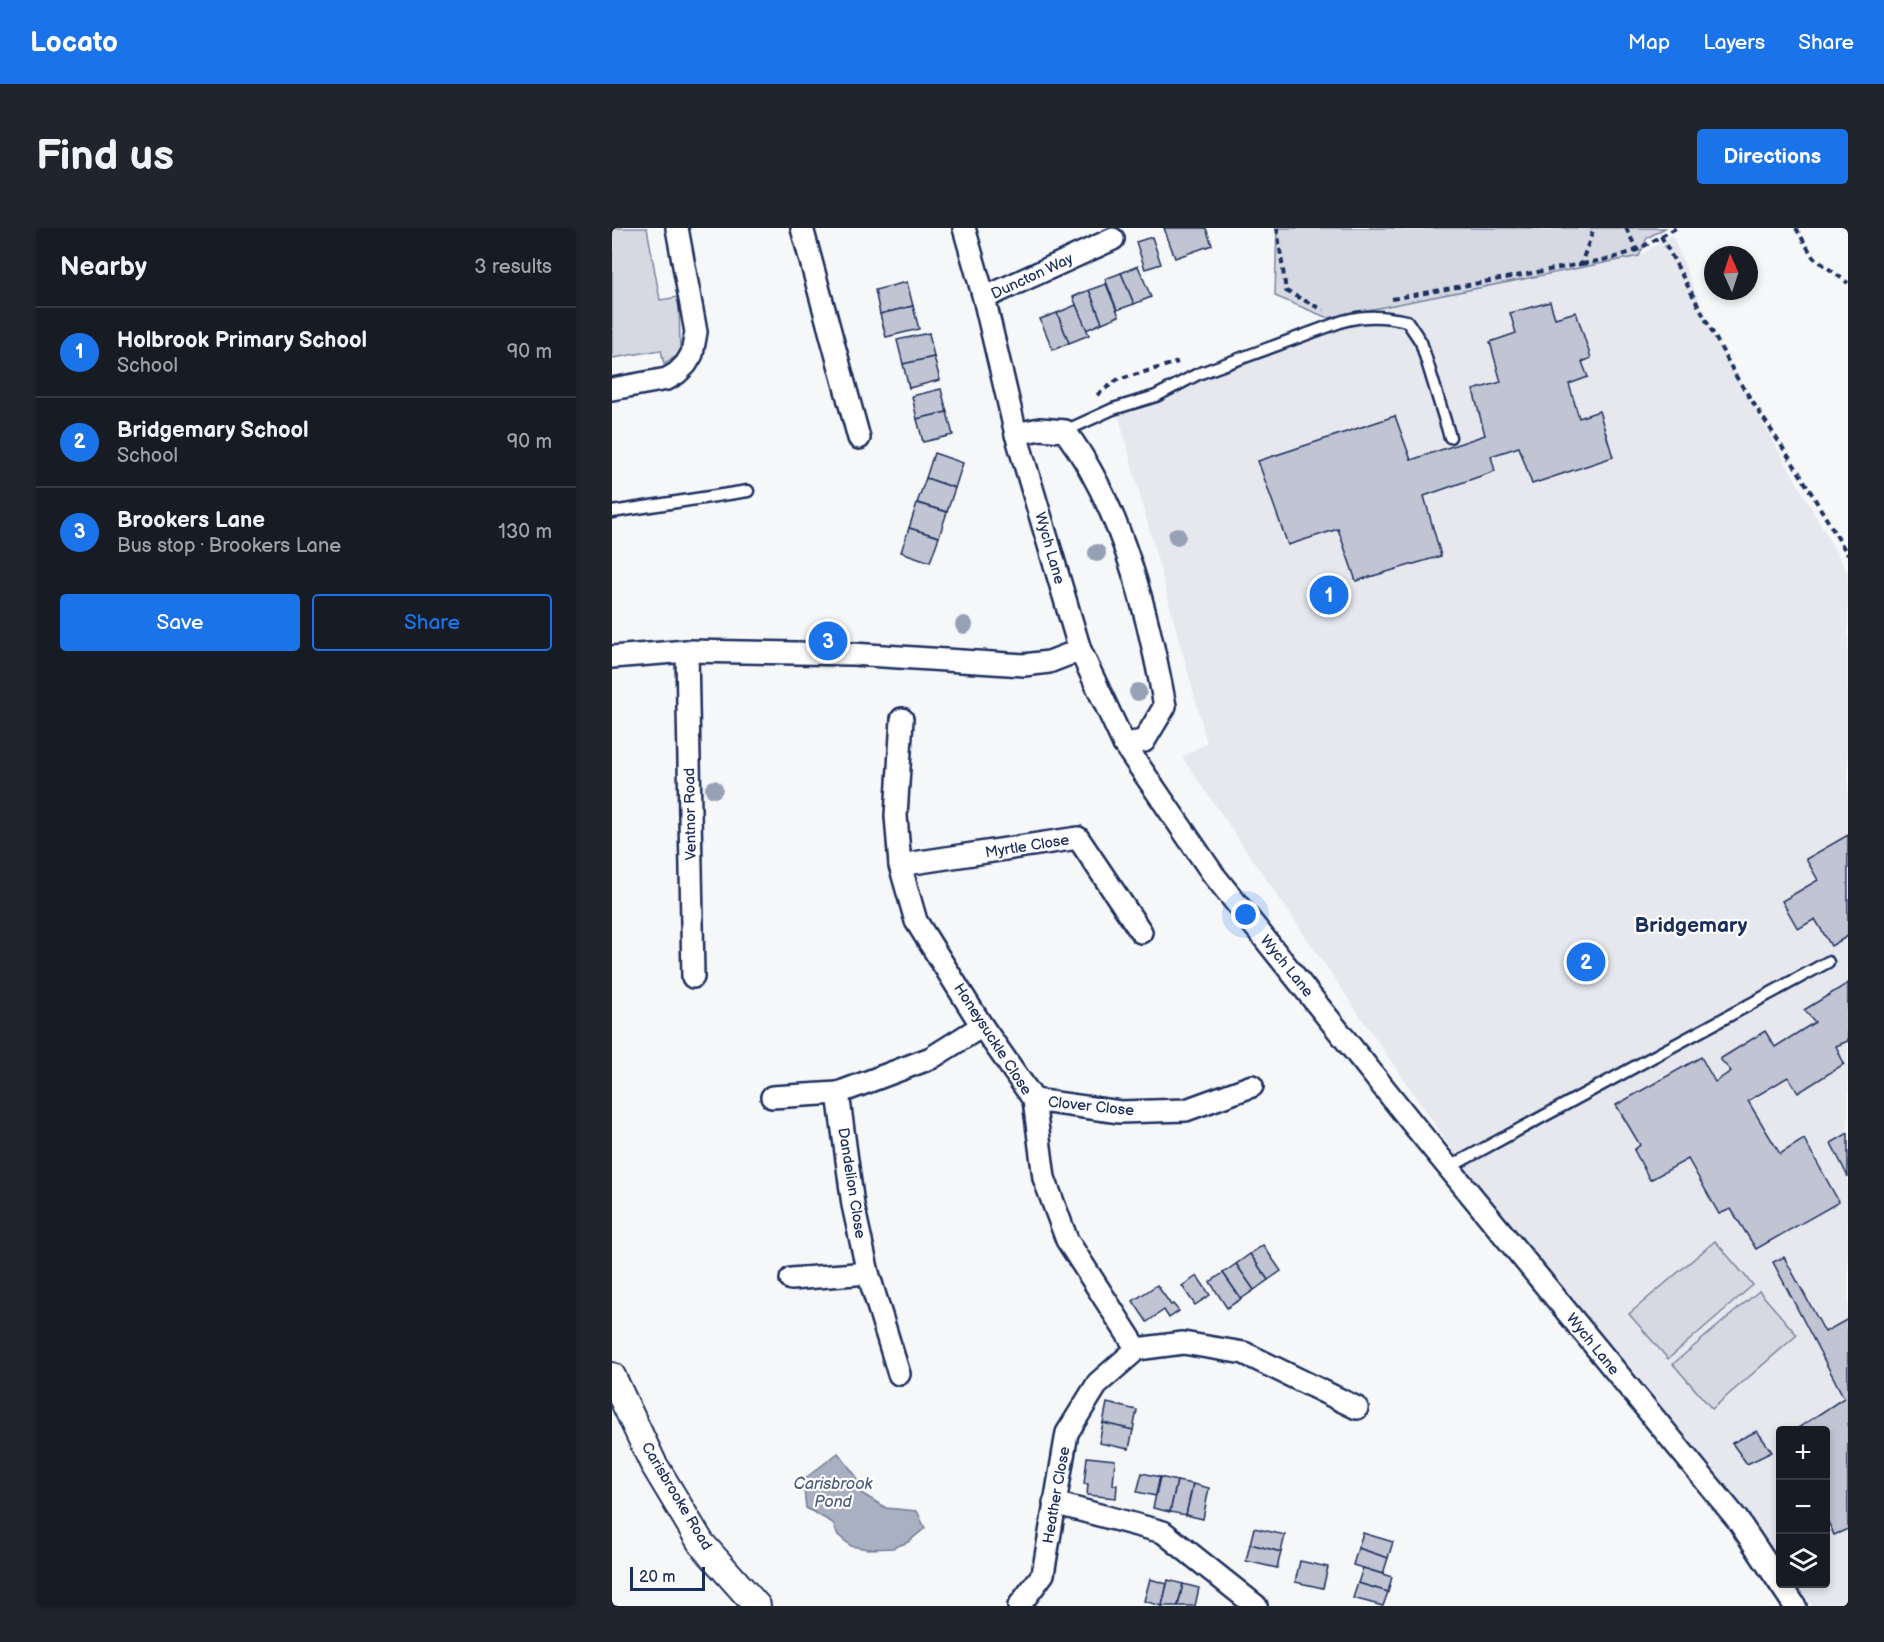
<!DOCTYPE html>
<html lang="en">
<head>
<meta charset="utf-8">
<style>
  body { margin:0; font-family:"Balsamiq Sans",sans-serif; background:#20242c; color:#f1f3f6 }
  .controls { position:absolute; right:18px; bottom:18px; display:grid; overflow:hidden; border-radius:6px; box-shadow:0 3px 9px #0003 }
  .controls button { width:54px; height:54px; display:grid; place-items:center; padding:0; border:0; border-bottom:2px solid #363941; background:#171b24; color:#f1f3f6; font:30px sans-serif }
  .compass { position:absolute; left:1092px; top:18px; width:54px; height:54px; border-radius:50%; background:#171b24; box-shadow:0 3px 9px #0003; rotate:357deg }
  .scale { position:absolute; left:18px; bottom:15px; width:75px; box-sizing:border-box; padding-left:6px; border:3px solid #1b2f5e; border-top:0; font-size:16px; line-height:21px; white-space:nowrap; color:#1b2f5e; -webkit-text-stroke:4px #fff; paint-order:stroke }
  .you { position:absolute; left:634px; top:687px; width:21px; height:21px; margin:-15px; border:4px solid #fff; border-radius:50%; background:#1a73e8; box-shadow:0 0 0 9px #1a73e833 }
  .badge { display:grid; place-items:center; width:39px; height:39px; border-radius:50%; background:#1a73e8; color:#fff; font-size:20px; font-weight:700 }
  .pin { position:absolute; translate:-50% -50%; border:3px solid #fff; box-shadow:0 2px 6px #0006 }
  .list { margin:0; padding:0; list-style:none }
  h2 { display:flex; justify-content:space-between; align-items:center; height:78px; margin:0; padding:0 24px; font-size:26px }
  h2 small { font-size:20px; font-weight:400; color:#9ea1a6 }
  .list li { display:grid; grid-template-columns:39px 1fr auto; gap:18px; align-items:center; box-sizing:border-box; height:90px; padding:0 24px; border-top:2px solid #363941 }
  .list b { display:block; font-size:22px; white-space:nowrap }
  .list p { margin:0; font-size:20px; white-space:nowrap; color:#9ea1a6 }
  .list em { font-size:20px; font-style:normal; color:#9ea1a6 }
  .actions { display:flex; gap:12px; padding:18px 24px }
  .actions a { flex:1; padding:14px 0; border:2px solid #1a73e8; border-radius:6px; text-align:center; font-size:21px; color:#1a73e8 }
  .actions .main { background:#1a73e8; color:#fff }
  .icon { flex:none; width:33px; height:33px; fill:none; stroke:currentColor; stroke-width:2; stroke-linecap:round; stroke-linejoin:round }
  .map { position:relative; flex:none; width:1236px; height:1378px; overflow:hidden; border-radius:6px }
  header { display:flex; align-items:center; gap:36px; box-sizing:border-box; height:84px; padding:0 30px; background:#1a73e8; color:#fff }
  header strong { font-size:28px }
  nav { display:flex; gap:33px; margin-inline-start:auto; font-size:21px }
  .intro { display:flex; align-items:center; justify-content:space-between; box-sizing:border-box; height:144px; padding:0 36px }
  h1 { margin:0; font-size:42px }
  .button { padding:15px 27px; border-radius:6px; background:#1a73e8; color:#fff; font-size:21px; font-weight:700 }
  main { display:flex; gap:36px; padding:0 36px }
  aside { flex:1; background:#171b24; border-radius:6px; box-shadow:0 3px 9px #0003 }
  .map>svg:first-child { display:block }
</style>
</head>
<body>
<header>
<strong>Locato</strong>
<nav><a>Map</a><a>Layers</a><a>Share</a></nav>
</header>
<div class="intro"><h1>Find us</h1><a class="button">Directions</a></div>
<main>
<aside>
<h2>Nearby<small>3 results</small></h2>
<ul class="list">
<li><span class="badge">1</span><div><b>Holbrook Primary School</b><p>School</p></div><em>90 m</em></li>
<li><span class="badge">2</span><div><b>Bridgemary School</b><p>School</p></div><em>90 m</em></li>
<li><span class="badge">3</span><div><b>Brookers Lane</b><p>Bus stop · Brookers Lane</p></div><em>130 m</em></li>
</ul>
<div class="actions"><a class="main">Save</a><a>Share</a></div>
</aside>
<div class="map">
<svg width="1236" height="1378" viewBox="0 0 1236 1378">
  <rect width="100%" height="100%" fill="#f6f7f9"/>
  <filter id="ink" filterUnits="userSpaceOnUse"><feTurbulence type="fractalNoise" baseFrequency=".0167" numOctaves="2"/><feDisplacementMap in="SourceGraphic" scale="12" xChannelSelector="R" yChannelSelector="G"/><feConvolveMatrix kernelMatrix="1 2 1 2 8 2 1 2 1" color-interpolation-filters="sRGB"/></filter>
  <g filter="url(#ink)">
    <polygon fill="#e6e8ee" points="1060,7 1100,104 1236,345 1236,1378 1200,1378 1185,1356 1214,1356 1214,1202 1168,1202 1168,1334 852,939 570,529 595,515 505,182 544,168 716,90 1027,28"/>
    <g fill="#d6d9e2" stroke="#7884a0" stroke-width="1.5">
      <polygon points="0,0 35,0 48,72 67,69 68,126 52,136 49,122 0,130"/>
      <polygon points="665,0 1053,0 1035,10 1027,28 716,90 663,68"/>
      <polygon points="1103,1013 1141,1057 1056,1131 1017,1086"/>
      <polygon points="1147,1063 1185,1107 1100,1181 1061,1136"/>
    </g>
    <polygon fill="#a9b0c1" stroke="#707c99" stroke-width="1.5" points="226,1225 244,1248 249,1265 274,1280 305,1283 313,1300 296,1314 281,1320 256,1321 239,1318 226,1307 221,1295 194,1280 191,1252"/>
    <g fill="#c0c4d3" stroke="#1b2f5e" stroke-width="1.5">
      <polygon points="552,0 594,0 600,17 563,30"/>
      <polygon points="540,9 549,36 533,41 524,14"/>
      <polygon points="526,38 539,69 522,76 509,45"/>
      <polygon points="509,45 522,76 505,82 493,51"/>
      <polygon points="295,54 301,78 268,86 263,62"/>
      <polygon points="494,56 507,88 490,95 477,62"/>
      <polygon points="477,62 490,95 474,102 461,69"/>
      <polygon points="938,74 943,90 964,84 979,130 970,134 976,149 957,156 967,190 987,183 1001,229 920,256 907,219 879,228 883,243 812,268 829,328 744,353 726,301 676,317 646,233 783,188 799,232 873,207 861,162 889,154 878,114 904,105 898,85"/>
      <polygon points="464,77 477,107 457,115 445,85"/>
      <polygon points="301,78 307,101 274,109 268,86"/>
      <polygon points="445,85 457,115 441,122 428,91"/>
      <polygon points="317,105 322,129 291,136 285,112"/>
      <polygon points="322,129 328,152 297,160 291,136"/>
      <polygon points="329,161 335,184 305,191 300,168"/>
      <polygon points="335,184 341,207 311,214 305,191"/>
      <polygon points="322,225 351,235 343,260 314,250"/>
      <polygon points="314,250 343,260 335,284 305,275"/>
      <polygon points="305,275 335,284 327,309 297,300"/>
      <polygon points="297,300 327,309 318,334 289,324"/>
      <polygon points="1236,607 1236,708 1219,718 1203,691 1186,701 1170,673 1206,652 1194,631"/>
      <polygon points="1236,755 1236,813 1224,818 1232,836 1186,865 1176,849 1136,873 1168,926 1192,911 1227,974 1144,1021 1119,981 1107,986 1076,931 1038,952 1022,922 1028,917 1004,877 1089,829 1103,854 1119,843 1108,831 1153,803 1163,819 1203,794 1192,782"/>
      <polygon points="1236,905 1236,949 1219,915"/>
      <polygon points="651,1017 669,1043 656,1052 638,1026"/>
      <polygon points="638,1026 656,1052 642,1062 624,1036"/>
      <polygon points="1172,1029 1213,1104 1236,1091 1236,1301 1222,1307 1214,1289 1214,1202 1183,1202 1232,1170 1161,1034"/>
      <polygon points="624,1036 642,1062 629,1071 611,1045"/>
      <polygon points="611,1045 629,1071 615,1080 598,1054"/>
      <polygon points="585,1048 598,1067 583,1077 570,1058"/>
      <polygon points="545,1057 559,1077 561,1076 567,1083 557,1090 552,1082 535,1094 521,1073"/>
      <polygon points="495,1175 525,1182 521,1202 491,1195"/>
      <polygon points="491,1195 521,1202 517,1221 487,1215"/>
      <polygon points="1145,1203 1160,1224 1135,1236 1120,1215"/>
      <polygon points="475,1229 503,1232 501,1257 505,1257 504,1270 475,1267 476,1256 472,1256"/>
      <polygon points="530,1245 548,1249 544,1268 525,1264"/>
      <polygon points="548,1249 565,1253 558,1284 541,1280"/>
      <polygon points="565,1253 581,1256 574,1287 558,1284"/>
      <polygon points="581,1256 597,1260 591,1291 574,1287"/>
      <polygon points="642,1300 673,1307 669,1324 638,1316"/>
      <polygon points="751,1305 781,1314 776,1330 746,1320"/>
      <polygon points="638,1316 669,1324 665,1340 634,1333"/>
      <polygon points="746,1320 776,1330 771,1346 741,1337"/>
      <polygon points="688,1333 716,1339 711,1360 683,1354"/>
      <polygon points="751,1340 780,1349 776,1364 746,1355"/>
      <polygon points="538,1351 555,1356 550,1378 532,1373"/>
      <polygon points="556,1352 571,1356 566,1378 550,1378"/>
      <polygon points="746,1355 776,1364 771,1378 741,1370"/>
      <polygon points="571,1356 587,1360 583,1378 566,1378"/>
    </g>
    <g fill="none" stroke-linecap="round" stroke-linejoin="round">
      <g stroke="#1b2f5e" stroke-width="15">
        <g id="service">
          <path d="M453,203L501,181L544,168L586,146L731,93C754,87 772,88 795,93L809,114L838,209"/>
          <polyline points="0,284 136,263"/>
          <polyline points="836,940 1216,734"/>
        </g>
      </g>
      <g stroke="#1b2f5e" stroke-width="26">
        <g id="minor">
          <polyline points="190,0 247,210"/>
          <polyline points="352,0 372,70 404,206 468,422 512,516 601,646 800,895 1125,1291 1183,1378"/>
          <polyline points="372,70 501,11"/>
          <polyline points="0,161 55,151 65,145 74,136 80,126 84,104 65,0"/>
          <path d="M404,206L428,201L453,203C510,279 536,386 553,478L532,513L512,516"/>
          <polyline points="75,423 81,749"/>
          <polyline points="0,429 75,423 240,426 412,437 437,434 468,422"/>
          <polyline points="290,491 284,588 288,637 304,693 370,798 422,872 432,950 455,1012 525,1121"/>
          <polyline points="288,637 466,610 529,704"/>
          <polyline points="160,869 226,865"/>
          <polyline points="422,872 508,884 574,882 640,858"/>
          <polyline points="179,1051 256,1045"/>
          <polyline points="287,1146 256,1045 241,977 226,865 319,830 370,798"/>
          <polyline points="442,1275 551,1304 644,1378"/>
          <polyline points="407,1378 431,1346 455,1205 486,1155 525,1121 571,1115 632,1125 745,1180"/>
        </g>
      </g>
      <g stroke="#1b2f5e" stroke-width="30">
        <polyline id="tertiary" points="0,1148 41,1235 89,1315 145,1378"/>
      </g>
      <g stroke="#1b2f5e" stroke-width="4" stroke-dasharray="6 4.5" stroke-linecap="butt">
        <polyline points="665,0 674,63 711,82"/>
        <polyline points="1014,0 1025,22 1064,0"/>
        <polyline points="1184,0 1201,29 1236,55"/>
        <polyline points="1049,8 1125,150 1188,246 1236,327"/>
        <polyline points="970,36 1001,30 1025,22"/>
        <polyline points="780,71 969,36 982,0"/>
        <polyline points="485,167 505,152 566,134"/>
      </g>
      <use href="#service" stroke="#fff" stroke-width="10"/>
      <use href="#minor" stroke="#fff" stroke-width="21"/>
      <use href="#tertiary" stroke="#fff" stroke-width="26"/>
    </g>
    <g fill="#97a1b6">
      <circle cx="565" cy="308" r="9"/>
      <circle cx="485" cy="325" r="9"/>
      <circle cx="352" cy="397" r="9"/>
      <circle cx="526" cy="464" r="9"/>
      <circle cx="102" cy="561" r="9"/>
    </g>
  </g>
  <g text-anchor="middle" stroke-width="4.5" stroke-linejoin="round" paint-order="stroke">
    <g font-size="15" fill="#1b2f5e" stroke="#fff">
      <text transform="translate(420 48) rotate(-25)" y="5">Duncton Way</text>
      <text transform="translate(438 320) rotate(74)" y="5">Wych Lane</text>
      <text transform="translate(78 586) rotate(-91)" y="5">Ventnor Road</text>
      <text transform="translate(415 618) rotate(-9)" y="5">Myrtle Close</text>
      <text transform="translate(675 738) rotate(51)" y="5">Wych Lane</text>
      <text transform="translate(381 811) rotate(57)" y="5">Honeysuckle Close</text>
      <text transform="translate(479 878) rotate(6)" y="5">Clover Close</text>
      <text transform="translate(240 955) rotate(81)" y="5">Dandelion Close</text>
      <text transform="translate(981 1116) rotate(51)" y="5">Wych Lane</text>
      <text transform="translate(444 1267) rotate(-80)" y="5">Heather Close</text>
      <text transform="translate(65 1268) rotate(59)" y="5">Carisbrooke Road</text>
    </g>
    <g font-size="16" font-style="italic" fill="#4d5c81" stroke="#fff">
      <text x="221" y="1261">Carisbrook<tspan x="221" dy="18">Pond</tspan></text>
    </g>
    <g font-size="21" font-weight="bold" fill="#1b2f5e" stroke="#fff">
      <text x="1079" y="704">Bridgemary</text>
    </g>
  </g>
</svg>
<div class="controls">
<button>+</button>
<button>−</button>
<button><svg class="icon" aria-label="layers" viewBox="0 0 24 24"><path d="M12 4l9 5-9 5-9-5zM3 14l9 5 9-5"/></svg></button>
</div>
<svg class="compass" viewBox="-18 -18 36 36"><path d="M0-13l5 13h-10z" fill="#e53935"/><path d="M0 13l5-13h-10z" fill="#9ea1a6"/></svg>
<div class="scale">20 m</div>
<div class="you"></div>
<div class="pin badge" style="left:717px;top:367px">1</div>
<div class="pin badge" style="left:974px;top:734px">2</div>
<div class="pin badge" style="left:216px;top:413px">3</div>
</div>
</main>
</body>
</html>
